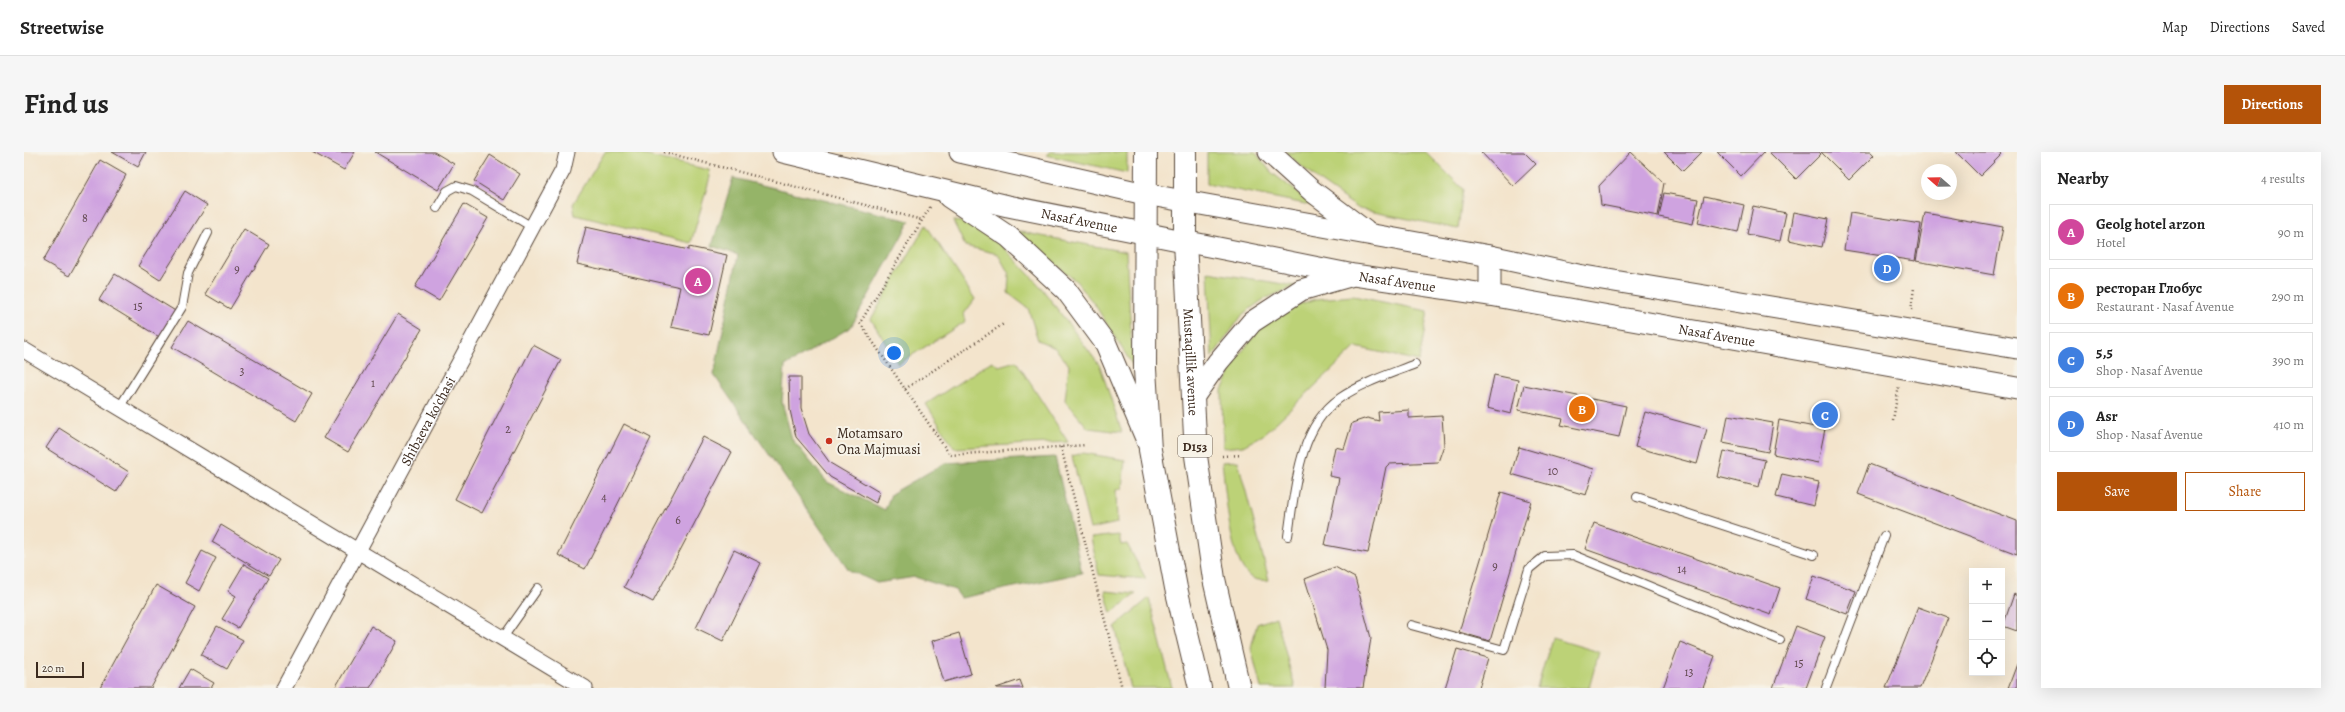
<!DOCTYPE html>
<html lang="en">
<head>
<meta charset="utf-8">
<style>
  body { margin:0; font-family:Alegreya,serif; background:#f6f6f6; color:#222 }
  .controls { position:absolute; right:12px; bottom:12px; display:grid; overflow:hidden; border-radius:0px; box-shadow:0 4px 16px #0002 }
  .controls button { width:36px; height:36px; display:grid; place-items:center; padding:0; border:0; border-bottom:1px solid #e0e0e0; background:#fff; color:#222; font:20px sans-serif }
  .compass { position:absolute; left:1897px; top:12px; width:36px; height:36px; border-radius:50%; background:#fff; box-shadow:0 4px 16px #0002; rotate:290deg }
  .scale { position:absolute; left:12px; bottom:10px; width:48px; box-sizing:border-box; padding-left:4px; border:2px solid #3b2a1e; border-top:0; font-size:11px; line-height:14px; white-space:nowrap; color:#3b2a1e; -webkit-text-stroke:3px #f7f3e8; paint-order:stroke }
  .you { position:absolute; left:870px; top:201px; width:14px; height:14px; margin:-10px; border:3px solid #fff; border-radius:50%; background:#1a73e8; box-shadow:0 0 0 6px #1a73e833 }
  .badge { display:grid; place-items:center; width:26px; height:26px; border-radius:50%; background:#b45309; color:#fff; font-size:13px; font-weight:700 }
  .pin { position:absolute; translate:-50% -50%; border:2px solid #fff; box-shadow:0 1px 4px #0006 }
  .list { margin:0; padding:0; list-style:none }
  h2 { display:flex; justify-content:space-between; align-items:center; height:52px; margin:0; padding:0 16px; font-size:17px }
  h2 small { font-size:13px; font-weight:400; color:#767676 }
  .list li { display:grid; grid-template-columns:26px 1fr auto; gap:12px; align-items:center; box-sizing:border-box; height:56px; margin:0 8px 8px; padding:0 8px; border:1px solid #e0e0e0; border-radius:0px }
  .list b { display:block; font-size:15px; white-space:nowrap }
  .list p { margin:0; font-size:13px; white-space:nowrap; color:#767676 }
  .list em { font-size:13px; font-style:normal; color:#767676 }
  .actions { display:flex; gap:8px; padding:12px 16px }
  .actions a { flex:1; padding:9px 0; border:1px solid #b45309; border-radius:0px; text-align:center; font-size:14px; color:#b45309 }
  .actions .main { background:#b45309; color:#fff }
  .icon { flex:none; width:22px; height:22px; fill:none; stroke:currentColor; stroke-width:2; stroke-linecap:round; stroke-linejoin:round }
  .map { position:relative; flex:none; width:1993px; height:536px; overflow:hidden; border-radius:0px }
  header { display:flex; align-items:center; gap:24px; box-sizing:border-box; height:56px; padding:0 20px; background:#fff; border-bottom:1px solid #e0e0e0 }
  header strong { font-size:19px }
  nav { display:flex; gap:22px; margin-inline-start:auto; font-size:14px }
  .intro { display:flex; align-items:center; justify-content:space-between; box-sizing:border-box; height:96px; padding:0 24px }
  h1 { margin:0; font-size:28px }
  .button { padding:10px 18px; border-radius:0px; background:#b45309; color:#fff; font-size:14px; font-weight:700 }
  main { display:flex; gap:24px; padding:0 24px }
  aside { flex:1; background:#fff; border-radius:0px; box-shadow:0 4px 16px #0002 }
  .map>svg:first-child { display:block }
</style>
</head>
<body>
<header>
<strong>Streetwise</strong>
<nav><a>Map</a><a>Directions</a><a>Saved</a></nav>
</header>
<div class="intro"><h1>Find us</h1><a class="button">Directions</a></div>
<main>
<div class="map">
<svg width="1993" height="536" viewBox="0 0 1993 536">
  <rect width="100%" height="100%" fill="#f7f3e8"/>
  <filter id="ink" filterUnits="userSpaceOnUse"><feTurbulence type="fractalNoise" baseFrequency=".025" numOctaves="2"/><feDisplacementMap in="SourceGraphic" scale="8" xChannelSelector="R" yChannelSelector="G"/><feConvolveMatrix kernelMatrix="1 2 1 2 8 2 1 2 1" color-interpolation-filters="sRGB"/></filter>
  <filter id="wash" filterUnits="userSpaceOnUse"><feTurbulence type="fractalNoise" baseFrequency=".012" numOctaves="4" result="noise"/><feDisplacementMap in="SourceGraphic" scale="16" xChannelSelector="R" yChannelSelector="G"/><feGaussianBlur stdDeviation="0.9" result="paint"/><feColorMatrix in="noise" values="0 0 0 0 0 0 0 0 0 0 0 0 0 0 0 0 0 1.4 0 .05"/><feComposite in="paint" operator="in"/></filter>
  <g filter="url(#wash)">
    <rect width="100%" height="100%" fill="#f3e4cc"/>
    <g fill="#bcd277" stroke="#7c7e4a">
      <polygon points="581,0 607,0 685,18 686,25 667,91 551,63 549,52"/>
      <polygon points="1027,0 1103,0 1103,21 1022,3"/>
      <polygon points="1183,0 1231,0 1247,20 1291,54 1183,32"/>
      <polygon points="1261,0 1402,0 1439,37 1434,77 1335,57 1292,27"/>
      <polygon points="929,69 949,71 972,87 1016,134 1076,214 1098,280 1064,276 1041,248 1045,213 1031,196 1014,188 1004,156 984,141 985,122 974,102 941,94"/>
      <polygon points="902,73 951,147 940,162 942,169 874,212 847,167"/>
      <polygon points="991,79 1102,100 1109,214 1071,153 1053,130"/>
      <polygon points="1184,120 1272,134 1240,147 1219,162 1188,205"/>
      <polygon points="1329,144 1404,159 1395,209 1332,195 1239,283 1219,294 1199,296 1198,238 1214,205 1237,175 1266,155 1292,147"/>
      <polygon points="968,209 975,214 992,209 1044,290 930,296 902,252"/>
      <polygon points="1059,301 1101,308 1098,337 1092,338 1093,371 1066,377 1048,304"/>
      <path d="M1214,309L1245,428C1237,429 1228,428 1223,422C1204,400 1202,339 1198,310Z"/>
      <polygon points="1095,383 1097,393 1103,392 1122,427 1075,423 1067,386"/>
      <polygon points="1081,439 1112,442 1087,461"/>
      <polygon points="1125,446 1148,536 1107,536 1091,475"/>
      <polygon points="1252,465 1271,536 1237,536 1227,496 1233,472"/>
      <polygon points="1528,486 1575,500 1565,536 1513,536"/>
    </g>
    <polygon fill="#95b468" stroke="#686f43" points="709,26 886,69 827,175 761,214 758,250 768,287 803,330 861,358 867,342 921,311 1031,305 1058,421 937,446 931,438 891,425 853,431 825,418 690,223 714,103 688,94"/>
    <g id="blocks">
      <g fill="#cfa3e0">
        <polygon points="88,0 122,0 114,15"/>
        <polygon points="288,0 331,0 320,18"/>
        <polygon points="351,0 410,0 430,12 414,38"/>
        <polygon points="1457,0 1500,0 1512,12 1489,34"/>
        <polygon points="1607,0 1640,31 1634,64 1577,53 1575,34"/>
        <polygon points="1640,0 1678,0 1659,19"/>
        <polygon points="1693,0 1740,0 1717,24"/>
        <polygon points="1745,0 1795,0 1797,2 1772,27"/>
        <polygon points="1797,0 1847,0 1850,3 1825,28"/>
        <polygon points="1932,0 1976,0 1978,2 1956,24"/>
        <polygon points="466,3 496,22 480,48 450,29"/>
        <polygon points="76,8 102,23 45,124 19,109"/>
        <polygon points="161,39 183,53 136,128 114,114"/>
        <polygon points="1640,41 1674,47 1669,72 1635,65"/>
        <polygon points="1680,44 1720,53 1714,80 1674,71"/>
        <polygon points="440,52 464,66 415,149 391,135"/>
        <polygon points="1729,54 1762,61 1756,89 1723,82"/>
        <polygon points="1770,60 1804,67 1798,95 1765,88"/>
        <polygon points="1826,61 1897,72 1891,109 1820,98"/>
        <polygon points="1901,61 1979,75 1970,123 1892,109"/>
        <polygon points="562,75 665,98 665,95 703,103 685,183 647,175 656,135 553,112"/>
        <polygon points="220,77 245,92 206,157 181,142"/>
        <polygon points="91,122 153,160 137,186 75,148"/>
        <polygon points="374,162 398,177 324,300 300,286"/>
        <polygon points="164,169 288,242 272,269 148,195"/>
        <polygon points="509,193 537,208 458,361 431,347"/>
        <polygon points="1470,223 1494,228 1487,262 1463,256"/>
        <polygon points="765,225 777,225 777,256 785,282 806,311 855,340 852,351 806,325 772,285 766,258"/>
        <polygon points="1500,233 1602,254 1595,285 1537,273 1539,267 1494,258"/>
        <polygon points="1385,258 1385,266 1418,264 1420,293 1414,310 1365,312 1362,315 1344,401 1301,393 1315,326 1305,324 1311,295 1320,297 1328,271 1343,266 1355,269 1354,260"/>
        <polygon points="1621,260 1683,277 1673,312 1611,295"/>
        <polygon points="1704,263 1749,271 1744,300 1699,291"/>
        <polygon points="1755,268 1801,277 1794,311 1749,302"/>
        <polygon points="600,272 627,286 561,417 534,403"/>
        <polygon points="35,276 105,320 92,340 22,296"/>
        <polygon points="679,285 708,300 629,450 600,435"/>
        <polygon points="1495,295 1570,317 1562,343 1487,322"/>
        <polygon points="1700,299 1741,308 1735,335 1694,325"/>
        <polygon points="1845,312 1993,369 1993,402 1834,342"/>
        <polygon points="1758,322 1795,330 1790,354 1752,345"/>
        <polygon points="1477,340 1507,349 1466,489 1435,480"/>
        <polygon points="1570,371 1756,436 1747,463 1561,397"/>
        <polygon points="197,373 255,408 245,424 188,390"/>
        <polygon points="710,398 737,411 699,489 672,476"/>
        <polygon points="178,399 192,406 175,439 161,431"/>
        <polygon points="220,412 244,426 214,476 198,467 212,444 204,439"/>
        <polygon points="1311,415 1331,426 1347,486 1339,536 1301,536 1303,498 1281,427"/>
        <polygon points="1790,424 1832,439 1823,462 1782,447"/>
        <polygon points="132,433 171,455 127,536 76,536"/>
        <polygon points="1990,442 1993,444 1993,479 1979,474"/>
        <polygon points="1894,455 1924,466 1896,536 1862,536"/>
        <polygon points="193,474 219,488 203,517 177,503"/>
        <polygon points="347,474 373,489 346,536 311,536"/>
        <polygon points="1772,474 1801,485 1782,536 1749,536"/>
        <polygon points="935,481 947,522 920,530 908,489"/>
        <polygon points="1656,490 1691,504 1679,536 1639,536"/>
        <polygon points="1433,497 1464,506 1455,536 1421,536"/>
        <polygon points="1993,512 1993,536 1984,536"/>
        <polygon points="166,517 190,531 187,536 155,536"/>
        <polygon points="996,528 999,536 972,536"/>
      </g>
    </g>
  </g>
  <g filter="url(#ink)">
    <use href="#blocks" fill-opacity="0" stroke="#574638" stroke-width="1"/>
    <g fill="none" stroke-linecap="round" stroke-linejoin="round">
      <g stroke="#574638" stroke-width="10">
        <g id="lane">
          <polyline points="413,56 423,39 432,34 448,39 508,75"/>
          <polyline points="95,256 158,155 164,121 184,81"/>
          <polyline points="1613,345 1790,403"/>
          <path d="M1264,384C1271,338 1274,275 1316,246C1338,231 1366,222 1391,212"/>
          <polyline points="1387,473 1480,498 1505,417 1521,404 1549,403 1756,488"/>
          <polyline points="478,487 514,436"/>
          <polyline points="1802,536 1860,384"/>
        </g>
      </g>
      <g stroke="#574638" stroke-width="17">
        <g id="street">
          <polyline points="0,198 561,536"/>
          <path id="s1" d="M260,536L539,18L543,0"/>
        </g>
      </g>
      <g stroke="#574638" stroke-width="23">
        <g id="secondary">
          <path id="s2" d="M759,0L984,54L1330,123L1466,143L1993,236"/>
          <polyline points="936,0 1121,42 1466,104 1554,123 1993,196"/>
          <polyline points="1245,0 1288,39 1341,79"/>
          <polyline points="925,45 985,85 1042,138 1082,192 1124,291"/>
          <polyline points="1466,104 1466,143"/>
          <polyline points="1170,244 1194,210 1228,170 1277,138 1326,124"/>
        </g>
      </g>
      <g stroke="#574638" stroke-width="24">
        <g id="primary">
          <polyline points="1122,0 1121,217 1126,298 1152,436 1176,536"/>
          <path id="s3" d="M1161,0V89L1172,304L1190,427L1215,536"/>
        </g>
      </g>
      <g stroke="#574638" stroke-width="2.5" stroke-dasharray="1 3" stroke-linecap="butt">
        <polyline points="640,0 898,68"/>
        <polyline points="906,55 836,171 926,303 1062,293"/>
        <polyline points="1887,158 1890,136"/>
        <polyline points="881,237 981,171"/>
        <polyline points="1869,268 1875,234"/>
        <polyline points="1037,295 1098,536"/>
        <polyline points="1198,304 1218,303"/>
      </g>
      <use href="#lane" stroke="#fff" stroke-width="8"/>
      <use href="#street" stroke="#fff" stroke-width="15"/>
      <use href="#secondary" stroke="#fff" stroke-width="21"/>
      <use href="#primary" stroke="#fff" stroke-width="22"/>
    </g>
  </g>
  <circle fill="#c8321e" stroke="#f7f3e8" stroke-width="1.5" cx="805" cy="289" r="4"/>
  <g text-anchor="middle" stroke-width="4" stroke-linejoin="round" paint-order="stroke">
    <g font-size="12" fill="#60484e">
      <text x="61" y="70">8</text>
      <text x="213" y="121">9</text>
      <text x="114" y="158">15</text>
      <text x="218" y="223">3</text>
      <text x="349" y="235">1</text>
      <text x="484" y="281">2</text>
      <text x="1529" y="323">10</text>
      <text x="580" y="349">4</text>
      <text x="654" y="372">6</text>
      <text x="1471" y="418">9</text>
      <text x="1658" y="421">14</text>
      <text x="1775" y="515">15</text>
      <text x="1665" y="524">13</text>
    </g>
    <rect fill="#f7f3e8" stroke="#73665b" stroke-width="1" x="1154" y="283" width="34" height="22" rx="3"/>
    <g font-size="13" font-weight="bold" fill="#3b2a1e">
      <text x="1171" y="299">D153</text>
    </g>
    <g font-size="14" fill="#3b2a1e" stroke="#f7f3e8">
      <text dy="5" stroke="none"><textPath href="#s2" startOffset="304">Nasaf Avenue</textPath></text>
      <text dy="5" stroke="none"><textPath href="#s2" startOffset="628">Nasaf Avenue</textPath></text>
      <text dy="5" stroke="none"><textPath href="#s2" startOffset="952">Nasaf Avenue</textPath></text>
      <text dy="5" stroke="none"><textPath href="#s3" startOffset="210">Mustaqillik avenue</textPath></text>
      <text dy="5" stroke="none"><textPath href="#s1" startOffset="303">Shibaeva ko'chasi</textPath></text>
    </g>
    <g font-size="14" fill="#3b2a1e" stroke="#f7f3e8" text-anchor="start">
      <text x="813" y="286">Motamsaro<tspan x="813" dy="16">Ona Majmuasi</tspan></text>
    </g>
  </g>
</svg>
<div class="controls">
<button>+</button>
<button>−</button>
<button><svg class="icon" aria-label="locate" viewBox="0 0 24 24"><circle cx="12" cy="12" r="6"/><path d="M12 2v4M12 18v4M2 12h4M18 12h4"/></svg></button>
</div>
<svg class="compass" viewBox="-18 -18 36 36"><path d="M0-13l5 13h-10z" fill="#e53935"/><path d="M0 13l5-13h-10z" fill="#767676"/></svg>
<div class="scale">20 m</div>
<div class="you"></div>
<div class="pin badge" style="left:674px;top:129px;background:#d1479c">A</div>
<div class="pin badge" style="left:1558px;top:257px;background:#e8710a">B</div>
<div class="pin badge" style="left:1801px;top:263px;background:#3f7fe0">C</div>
<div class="pin badge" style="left:1863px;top:116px;background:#3f7fe0">D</div>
</div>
<aside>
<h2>Nearby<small>4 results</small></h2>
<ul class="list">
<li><span class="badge" style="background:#d1479c">A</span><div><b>Geolg hotel arzon</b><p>Hotel</p></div><em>90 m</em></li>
<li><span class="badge" style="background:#e8710a">B</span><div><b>ресторан Глобус</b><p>Restaurant · Nasaf Avenue</p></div><em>290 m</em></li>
<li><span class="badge" style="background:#3f7fe0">C</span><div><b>5,5</b><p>Shop · Nasaf Avenue</p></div><em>390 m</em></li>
<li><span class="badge" style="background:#3f7fe0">D</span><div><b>Asr</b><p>Shop · Nasaf Avenue</p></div><em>410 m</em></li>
</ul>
<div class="actions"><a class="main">Save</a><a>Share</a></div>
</aside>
</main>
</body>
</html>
